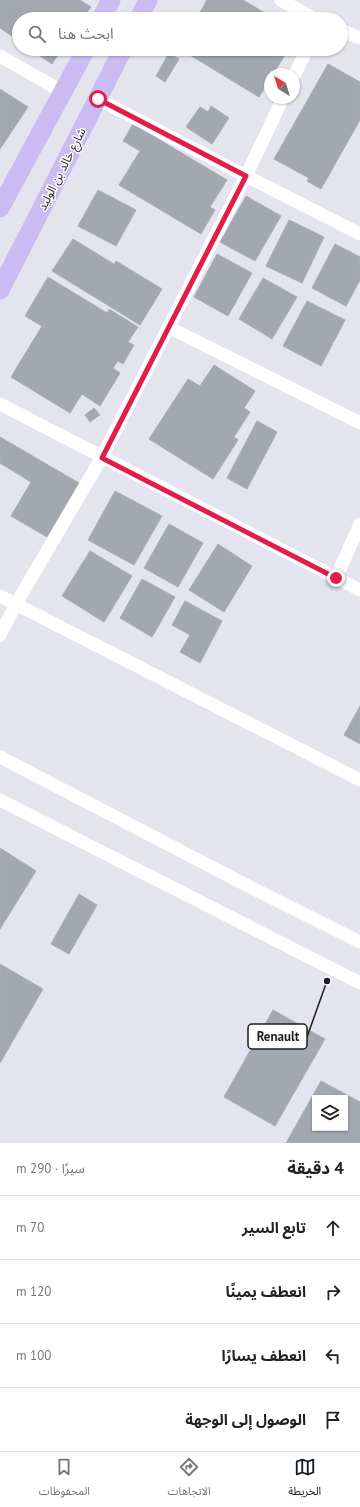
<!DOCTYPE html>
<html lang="ar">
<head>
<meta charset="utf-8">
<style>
  body { margin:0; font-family:"PT Sans","Noto Sans Arabic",sans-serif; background:#f2f2f2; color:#222; direction:rtl }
  .controls { position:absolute; right:12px; bottom:12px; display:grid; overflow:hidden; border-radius:0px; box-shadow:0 1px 3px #0004 }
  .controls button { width:36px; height:36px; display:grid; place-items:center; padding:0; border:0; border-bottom:1px solid #e0e0e0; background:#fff; color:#222; font:20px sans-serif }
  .compass { position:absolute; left:264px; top:68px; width:36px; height:36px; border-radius:50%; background:#fff; box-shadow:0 1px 3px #0004; rotate:322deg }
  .stop { position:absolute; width:12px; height:12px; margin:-9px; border:3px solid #e11d48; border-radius:50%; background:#fff }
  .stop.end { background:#e11d48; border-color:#fff; box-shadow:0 1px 4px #0008 }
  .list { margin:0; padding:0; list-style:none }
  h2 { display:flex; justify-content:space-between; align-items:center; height:52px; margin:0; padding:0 16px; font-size:17px }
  h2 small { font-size:13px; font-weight:400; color:#767676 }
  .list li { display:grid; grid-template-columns:26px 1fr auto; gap:12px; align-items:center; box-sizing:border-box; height:64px; padding:0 16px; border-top:1px solid #e0e0e0 }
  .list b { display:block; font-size:15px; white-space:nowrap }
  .list em { font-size:13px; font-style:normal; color:#767676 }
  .icon { flex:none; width:22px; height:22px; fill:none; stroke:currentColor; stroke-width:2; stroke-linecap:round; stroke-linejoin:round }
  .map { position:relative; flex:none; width:360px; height:1143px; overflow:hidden; direction:ltr }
  .search { position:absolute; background:#fff; box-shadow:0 1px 3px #0004; left:12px; right:12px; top:12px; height:44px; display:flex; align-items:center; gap:10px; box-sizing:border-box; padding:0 14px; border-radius:22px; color:#767676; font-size:15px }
  .sheet { height:308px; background:#fff }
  nav { display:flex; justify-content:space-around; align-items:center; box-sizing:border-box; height:56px; border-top:1px solid #e0e0e0; background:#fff; font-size:11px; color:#767676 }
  nav a { display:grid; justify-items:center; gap:2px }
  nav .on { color:#111827 }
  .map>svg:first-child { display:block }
</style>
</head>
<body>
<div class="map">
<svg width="360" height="1143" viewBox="0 0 360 1143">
  <rect width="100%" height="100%" fill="#e3e4ed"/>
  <g fill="#a3a7af" stroke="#a7aebd" fill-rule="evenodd">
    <polygon points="0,0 80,0 91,7 82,19 19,19 19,41 0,28"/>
    <polygon points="207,0 243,0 275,19 196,19"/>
    <polygon points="30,49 62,49 52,64"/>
    <polygon points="180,49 289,49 273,74 270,74 270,80 259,97"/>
    <polygon points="169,53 179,59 165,82 156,76"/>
    <polygon points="328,64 360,82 360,120 321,189 307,181 309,178 274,159"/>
    <polygon points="0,89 28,107 0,149"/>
    <polygon points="211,106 229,118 212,144 186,127 200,107 208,112"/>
    <polygon points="133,124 227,180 210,207 215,210 201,234 119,185 140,151 123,141"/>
    <polygon points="98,190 136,210 116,246 78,226"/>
    <polygon points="246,196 281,216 255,261 220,242"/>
    <polygon points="289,220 324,237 302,283 266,266"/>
    <polygon points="73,239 114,264 116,261 162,289 140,325 52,271"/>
    <polygon points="335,244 360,257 360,280 346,306 312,288"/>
    <polygon points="217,254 252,273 228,316 194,297"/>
    <polygon points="48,277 107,313 109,309 138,327 128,342 134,345 123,364 118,361 113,368 120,373 100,406 82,394 70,413 11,377 42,326 25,316"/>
    <polygon points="263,278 297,297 272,339 239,319"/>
    <polygon points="307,301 345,320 321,366 283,346"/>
    <polygon points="214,365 255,391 244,408 250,412 234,437 238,440 213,479 149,439 188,379 200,386"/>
    <polygon points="94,408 100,415 90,422 85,415"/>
    <polygon points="257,421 277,432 247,489 227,478"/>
    <polygon points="0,437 79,483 47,537 11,516 31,482 0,463"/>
    <polygon points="115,491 162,516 134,565 88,540"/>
    <polygon points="169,524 203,543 178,587 144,568"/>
    <polygon points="218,544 252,566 224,612 189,590"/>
    <polygon points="90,551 132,576 104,622 62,596"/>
    <polygon points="142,579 175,597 152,637 120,618"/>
    <polygon points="185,601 222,621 200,663 180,652 190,635 172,625"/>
    <polygon points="360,706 360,744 344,735"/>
    <polygon points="0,848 36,871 0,929"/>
    <polygon points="79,894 97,905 69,954 51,944"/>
    <polygon points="0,964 43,989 0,1063"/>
    <polygon points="273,1010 325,1039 275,1126 224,1097"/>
    <path d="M321,1081L360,1102V1143H286ZM315,1098H345V1128H315Z"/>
  </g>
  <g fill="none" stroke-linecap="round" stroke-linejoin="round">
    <g stroke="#fff" stroke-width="13">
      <polyline points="281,0 314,19"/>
      <polyline points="341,30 360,38"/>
      <polyline points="0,56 63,92"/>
      <polyline points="294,76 307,49"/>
      <polyline points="283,98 246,176 360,234"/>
      <polyline points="168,327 360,423"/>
      <polyline points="0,404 360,590"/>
      <polyline points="336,578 360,524"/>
      <polyline points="0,596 360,780"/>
      <polyline points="0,635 16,604 102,457 246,176 98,99"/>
      <polyline points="0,757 252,888 360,942"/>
      <polyline points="0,800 360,983"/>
    </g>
    <g stroke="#cbbbf3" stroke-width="19">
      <polyline points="101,19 111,0"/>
      <polyline points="139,19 148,0"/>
      <polyline points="0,208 86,49"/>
      <polyline points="0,290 123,49"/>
    </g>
  </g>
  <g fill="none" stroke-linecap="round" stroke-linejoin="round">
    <polyline stroke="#e11d48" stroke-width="5" points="98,99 246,176 102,458 336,578"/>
  </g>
  <g text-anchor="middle" stroke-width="3" stroke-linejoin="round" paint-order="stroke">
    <g font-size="12" fill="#1d1d1d" stroke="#fff">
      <text transform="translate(62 169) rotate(-63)" y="4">شارع خالد بن الوليد</text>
    </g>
  </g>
  <path fill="none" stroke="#1d1d1d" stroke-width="1.5" d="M327 981L307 1037"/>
  <circle fill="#1d1d1d" stroke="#fff" stroke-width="1.5" cx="327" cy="981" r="4"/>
  <rect fill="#fff" stroke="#1d1d1d" stroke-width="1.5" x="248" y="1024" width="59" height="25" rx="4"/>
  <g font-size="13" text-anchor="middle" font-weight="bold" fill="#1d1d1d">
    <text x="278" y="1041">Renault</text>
  </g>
</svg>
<div class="controls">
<button><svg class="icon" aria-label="layers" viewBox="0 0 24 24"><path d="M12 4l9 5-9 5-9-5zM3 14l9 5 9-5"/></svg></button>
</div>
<svg class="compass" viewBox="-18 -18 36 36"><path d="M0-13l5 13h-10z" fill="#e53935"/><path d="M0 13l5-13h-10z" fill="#767676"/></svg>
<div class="stop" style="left:98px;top:99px"></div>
<div class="stop end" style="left:336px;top:578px"></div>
<div class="search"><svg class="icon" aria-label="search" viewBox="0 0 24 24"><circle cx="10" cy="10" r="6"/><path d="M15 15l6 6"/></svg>ابحث هنا</div>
</div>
<section class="sheet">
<h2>4 دقيقة<small>سيرًا · 290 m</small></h2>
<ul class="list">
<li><svg class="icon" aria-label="ahead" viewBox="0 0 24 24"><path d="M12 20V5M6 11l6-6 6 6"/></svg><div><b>تابع السير</b></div><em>70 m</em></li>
<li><svg class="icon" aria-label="right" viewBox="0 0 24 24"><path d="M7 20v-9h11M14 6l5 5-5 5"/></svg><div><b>انعطف يمينًا</b></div><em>120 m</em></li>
<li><svg class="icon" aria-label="left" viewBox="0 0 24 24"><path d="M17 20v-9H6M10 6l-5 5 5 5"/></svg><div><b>انعطف يسارًا</b></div><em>100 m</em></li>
<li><svg class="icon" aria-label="arrive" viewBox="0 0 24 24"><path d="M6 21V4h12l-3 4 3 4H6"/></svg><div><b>الوصول إلى الوجهة</b></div></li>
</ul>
</section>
<nav>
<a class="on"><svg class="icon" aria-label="map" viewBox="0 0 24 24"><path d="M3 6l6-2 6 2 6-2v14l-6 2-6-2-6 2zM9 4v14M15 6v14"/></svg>الخريطة</a>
<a><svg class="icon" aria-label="directions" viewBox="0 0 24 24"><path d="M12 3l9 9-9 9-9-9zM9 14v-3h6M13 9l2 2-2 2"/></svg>الاتجاهات</a>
<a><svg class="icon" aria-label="saved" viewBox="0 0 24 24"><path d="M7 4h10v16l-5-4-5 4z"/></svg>المحفوظات</a>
</nav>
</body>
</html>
